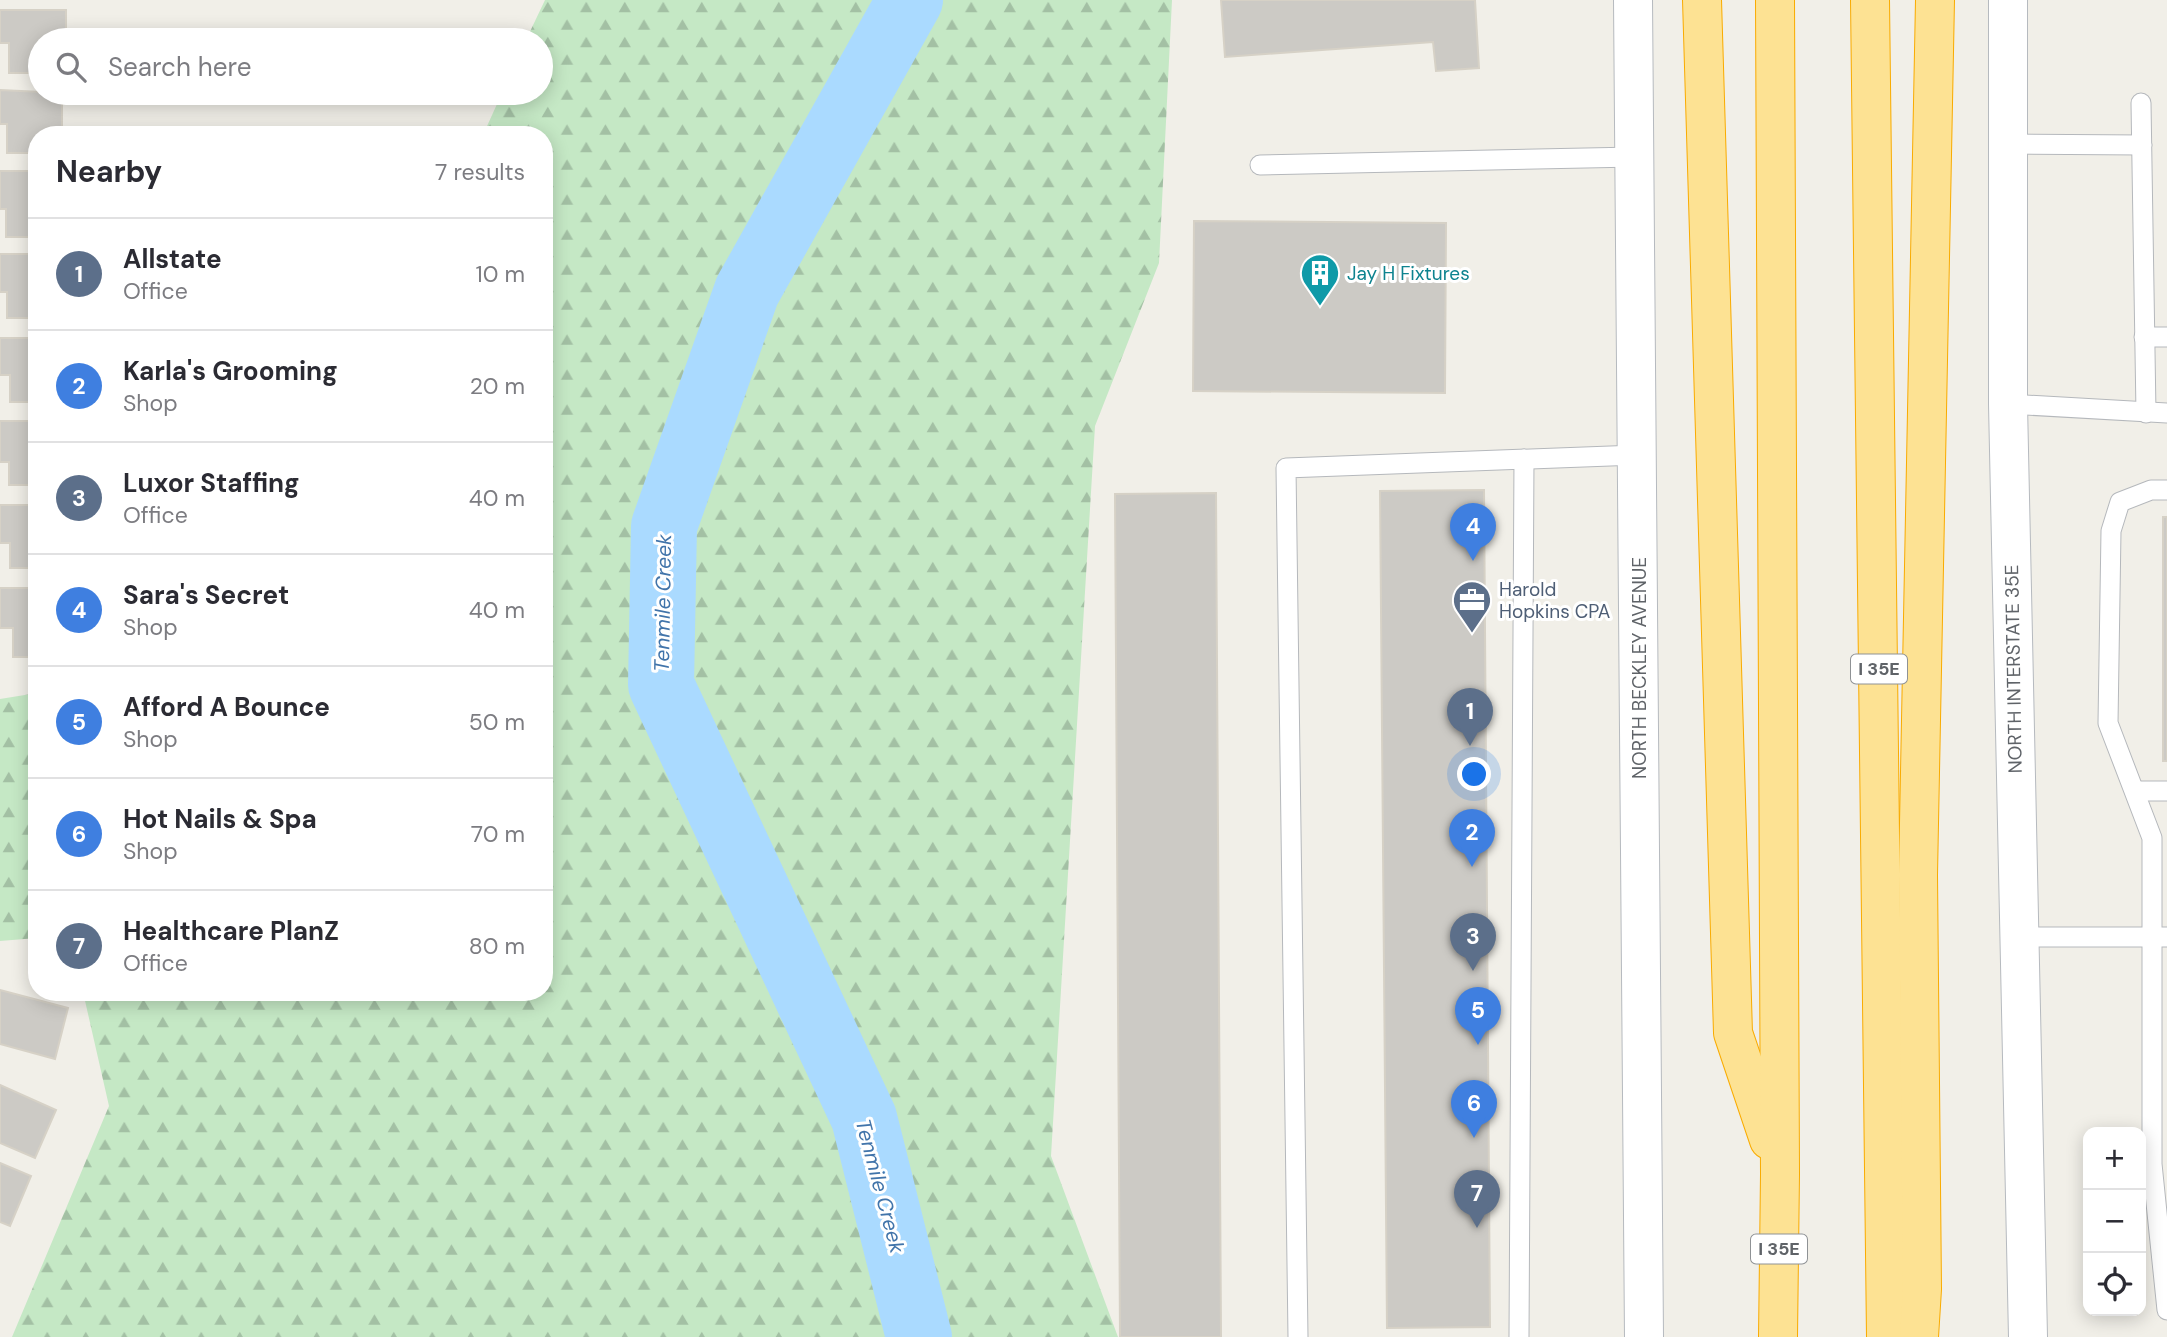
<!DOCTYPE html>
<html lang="en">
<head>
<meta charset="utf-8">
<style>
  body { margin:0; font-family:"DM Sans",sans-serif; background:#f7f7f7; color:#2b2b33 }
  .controls { position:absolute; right:21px; bottom:21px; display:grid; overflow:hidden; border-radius:14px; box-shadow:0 4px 18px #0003 }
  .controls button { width:63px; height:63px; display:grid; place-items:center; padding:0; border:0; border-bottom:2px solid #e1e1e2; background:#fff; color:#2b2b33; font:35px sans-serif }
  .you { position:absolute; left:1475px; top:775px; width:24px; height:24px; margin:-18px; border:5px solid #fff; border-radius:50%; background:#1a73e8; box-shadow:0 0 0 10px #1a73e833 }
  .badge { display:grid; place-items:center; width:46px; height:46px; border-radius:50%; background:#ea4335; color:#fff; font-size:23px; font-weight:700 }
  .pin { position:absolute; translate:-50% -58px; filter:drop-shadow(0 2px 4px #0008) }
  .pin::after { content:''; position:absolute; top:37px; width:24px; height:21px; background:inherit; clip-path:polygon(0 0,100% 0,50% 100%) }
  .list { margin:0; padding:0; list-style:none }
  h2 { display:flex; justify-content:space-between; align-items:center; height:91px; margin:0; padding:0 28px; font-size:30px }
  h2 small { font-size:23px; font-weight:400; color:#7c7c81 }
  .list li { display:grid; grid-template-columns:46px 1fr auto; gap:21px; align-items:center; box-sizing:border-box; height:112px; padding:0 28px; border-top:2px solid #e1e1e2 }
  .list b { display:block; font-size:26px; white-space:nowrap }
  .list p { margin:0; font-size:23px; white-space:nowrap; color:#7c7c81 }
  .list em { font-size:23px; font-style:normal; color:#7c7c81 }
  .icon { flex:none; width:38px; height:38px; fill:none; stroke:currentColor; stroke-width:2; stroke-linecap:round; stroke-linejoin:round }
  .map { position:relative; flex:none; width:2167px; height:1337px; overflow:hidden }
  .search { position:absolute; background:#fff; box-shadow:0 4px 18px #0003; left:28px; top:28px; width:525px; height:77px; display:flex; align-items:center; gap:18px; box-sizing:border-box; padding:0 24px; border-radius:38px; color:#7c7c81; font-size:26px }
  .panel { position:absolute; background:#fff; box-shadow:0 4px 18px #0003; left:28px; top:126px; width:525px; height:875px; border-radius:28px }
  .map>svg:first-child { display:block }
</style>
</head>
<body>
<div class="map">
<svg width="2167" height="1337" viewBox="0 0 2167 1337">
  <defs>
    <pattern id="forest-firs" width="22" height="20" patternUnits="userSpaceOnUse" patternTransform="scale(1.75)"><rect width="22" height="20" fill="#c5e8c5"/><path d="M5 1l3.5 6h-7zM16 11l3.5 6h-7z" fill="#a3c0a4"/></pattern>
  </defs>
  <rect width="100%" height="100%" fill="#f1efe8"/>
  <g fill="url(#forest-firs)">
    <polygon points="545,0 1172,0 1159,263 1095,426 1051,1156 1118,1337 12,1337 109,1106 83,992 544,992 544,135 483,135 502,93 541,93 541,40 526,40"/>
    <polygon points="37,693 37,938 0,941 0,699"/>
  </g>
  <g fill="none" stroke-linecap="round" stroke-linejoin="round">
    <polyline stroke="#aadaff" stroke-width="66" points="910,0 747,291 664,526 661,685 864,1118 919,1337"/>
  </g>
  <g fill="#cccac5" stroke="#d6d1c6" stroke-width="2">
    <polygon points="1221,0 1475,0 1479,68 1436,71 1433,42 1225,57"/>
    <polygon points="0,10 66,10 66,40 40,40 40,73 9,73 9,43 0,43"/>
    <polygon points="0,90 62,93 62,135 37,135 37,153 7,153 7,124 0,124"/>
    <polygon points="0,171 37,171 37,237 6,237 6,209 0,209"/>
    <polygon points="1194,221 1446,223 1445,393 1193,391"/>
    <polygon points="0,254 37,254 37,318 7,318 7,292 0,292"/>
    <polygon points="0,338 37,338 37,402 10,402 10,375 0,375"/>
    <polygon points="0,421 37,421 37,485 9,485 9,462 0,462"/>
    <polygon points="1484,490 1490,1327 1387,1328 1380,491"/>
    <polygon points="1216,493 1221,1337 1120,1337 1115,494"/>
    <polygon points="0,505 37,505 37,568 10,568 10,543 0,543"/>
    <rect x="2163" y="517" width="4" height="244"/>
    <polygon points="0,588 37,588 37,657 13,657 13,628 0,628"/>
    <polygon points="0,990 68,1008 55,1059 0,1044"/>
    <polygon points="0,1085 56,1110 35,1158 0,1143"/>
    <polygon points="0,1163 31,1176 10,1226 0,1222"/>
  </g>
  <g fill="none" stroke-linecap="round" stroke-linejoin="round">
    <g stroke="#b5b8bc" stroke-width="21">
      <g id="service">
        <polyline points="2141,103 2146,413"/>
        <polyline points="2007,144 2142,145"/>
        <polyline points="1260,165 1635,157"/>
        <polyline points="2144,337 2167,337"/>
        <polyline points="2008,404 2167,413"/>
        <polyline points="2167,490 2151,490 2120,502 2111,531 2108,723 2152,838 2152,1164 2167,1310"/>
        <polyline points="2135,791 2167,791"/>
        <polyline points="2019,937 2167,937"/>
        <polyline points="1298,1337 1286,468 1637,455"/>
        <polyline points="1519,1337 1524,459"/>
      </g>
    </g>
    <g stroke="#b6babf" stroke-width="40">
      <g id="secondary">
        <polyline points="1633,0 1644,1337"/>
        <polyline points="2008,0 2008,404 2028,1337"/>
      </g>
    </g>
    <g stroke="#f9ab00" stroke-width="40">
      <g id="motorway">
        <polyline points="1702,0 1733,1033 1769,1140"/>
        <polyline points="1775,0 1780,1174 1778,1337"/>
        <polyline points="1870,0 1886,1337"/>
        <polyline points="1919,1337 1922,1289 1918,875 1935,0"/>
      </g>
    </g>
    <use href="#service" stroke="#fff" stroke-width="19"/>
    <use href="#secondary" stroke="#fff" stroke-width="38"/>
    <use href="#motorway" stroke="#fde293" stroke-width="38"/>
  </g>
  <defs>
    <g id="building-pin" transform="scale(2.0125)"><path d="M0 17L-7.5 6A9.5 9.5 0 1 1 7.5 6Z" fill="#0f9aa8" stroke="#fff"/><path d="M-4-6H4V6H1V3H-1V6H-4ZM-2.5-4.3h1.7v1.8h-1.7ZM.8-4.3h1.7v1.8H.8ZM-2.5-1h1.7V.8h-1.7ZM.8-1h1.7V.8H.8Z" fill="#fff"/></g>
    <g id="office-pin" transform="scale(2.0125)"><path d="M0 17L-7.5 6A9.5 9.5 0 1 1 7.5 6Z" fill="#5c6f8a" stroke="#fff"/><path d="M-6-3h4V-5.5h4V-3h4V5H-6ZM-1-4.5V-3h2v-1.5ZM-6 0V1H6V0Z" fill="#fff"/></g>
  </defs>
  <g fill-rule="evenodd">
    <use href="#building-pin" x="1320" y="273"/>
    <use href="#office-pin" x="1472" y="600"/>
  </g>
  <g text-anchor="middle" stroke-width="6" stroke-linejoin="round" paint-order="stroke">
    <g fill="#fff" stroke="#8f9295" stroke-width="2">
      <rect x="1851" y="654.5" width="56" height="29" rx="5"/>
      <rect x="1751" y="1234.5" width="56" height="29" rx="5"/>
    </g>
    <g font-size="18" font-weight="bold" fill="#5f6368">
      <text x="1879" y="675">I 35E</text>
      <text x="1779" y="1255">I 35E</text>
    </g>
    <g font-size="19" fill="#0d838f" stroke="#fff" text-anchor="start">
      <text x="1347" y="280">Jay H Fixtures</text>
    </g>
    <g font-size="19" fill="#4e5e75" stroke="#fff" text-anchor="start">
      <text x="1499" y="596">Harold<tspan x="1499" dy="22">Hopkins CPA</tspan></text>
    </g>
    <g font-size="19" fill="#5f6368" stroke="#fff">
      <text transform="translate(1639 668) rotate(-90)" y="7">NORTH BECKLEY AVENUE</text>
      <text transform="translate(2013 669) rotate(-91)" y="7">NORTH INTERSTATE 35E</text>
    </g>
    <g font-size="21" font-style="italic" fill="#4174aa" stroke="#fff">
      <text transform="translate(663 603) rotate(-89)" y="7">Tenmile Creek</text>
      <text transform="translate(880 1186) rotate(75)" y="7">Tenmile Creek</text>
    </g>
  </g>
</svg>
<div class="controls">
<button>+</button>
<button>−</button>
<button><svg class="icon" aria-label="locate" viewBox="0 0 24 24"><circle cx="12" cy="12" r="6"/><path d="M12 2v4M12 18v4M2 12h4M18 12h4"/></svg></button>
</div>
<div class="you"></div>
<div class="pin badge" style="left:1470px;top:746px;background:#5c6f8a">1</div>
<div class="pin badge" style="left:1472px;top:867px;background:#3f7fe0">2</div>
<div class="pin badge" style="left:1473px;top:971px;background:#5c6f8a">3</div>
<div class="pin badge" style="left:1473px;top:561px;background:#3f7fe0">4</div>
<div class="pin badge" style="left:1478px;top:1045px;background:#3f7fe0">5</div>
<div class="pin badge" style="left:1474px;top:1138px;background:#3f7fe0">6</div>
<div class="pin badge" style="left:1477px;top:1228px;background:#5c6f8a">7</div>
<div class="search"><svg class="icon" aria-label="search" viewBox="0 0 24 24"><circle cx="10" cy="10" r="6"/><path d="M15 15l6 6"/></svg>Search here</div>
<section class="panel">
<h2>Nearby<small>7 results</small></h2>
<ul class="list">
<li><span class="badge" style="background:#5c6f8a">1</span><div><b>Allstate</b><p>Office</p></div><em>10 m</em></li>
<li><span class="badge" style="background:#3f7fe0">2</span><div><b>Karla's Grooming</b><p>Shop</p></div><em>20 m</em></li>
<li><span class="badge" style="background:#5c6f8a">3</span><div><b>Luxor Staffing</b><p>Office</p></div><em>40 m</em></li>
<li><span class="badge" style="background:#3f7fe0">4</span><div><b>Sara's Secret</b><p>Shop</p></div><em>40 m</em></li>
<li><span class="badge" style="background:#3f7fe0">5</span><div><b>Afford A Bounce</b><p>Shop</p></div><em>50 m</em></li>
<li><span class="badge" style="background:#3f7fe0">6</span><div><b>Hot Nails &amp; Spa</b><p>Shop</p></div><em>70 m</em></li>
<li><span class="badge" style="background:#5c6f8a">7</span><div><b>Healthcare PlanZ</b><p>Office</p></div><em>80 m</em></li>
</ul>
</section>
</div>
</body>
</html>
